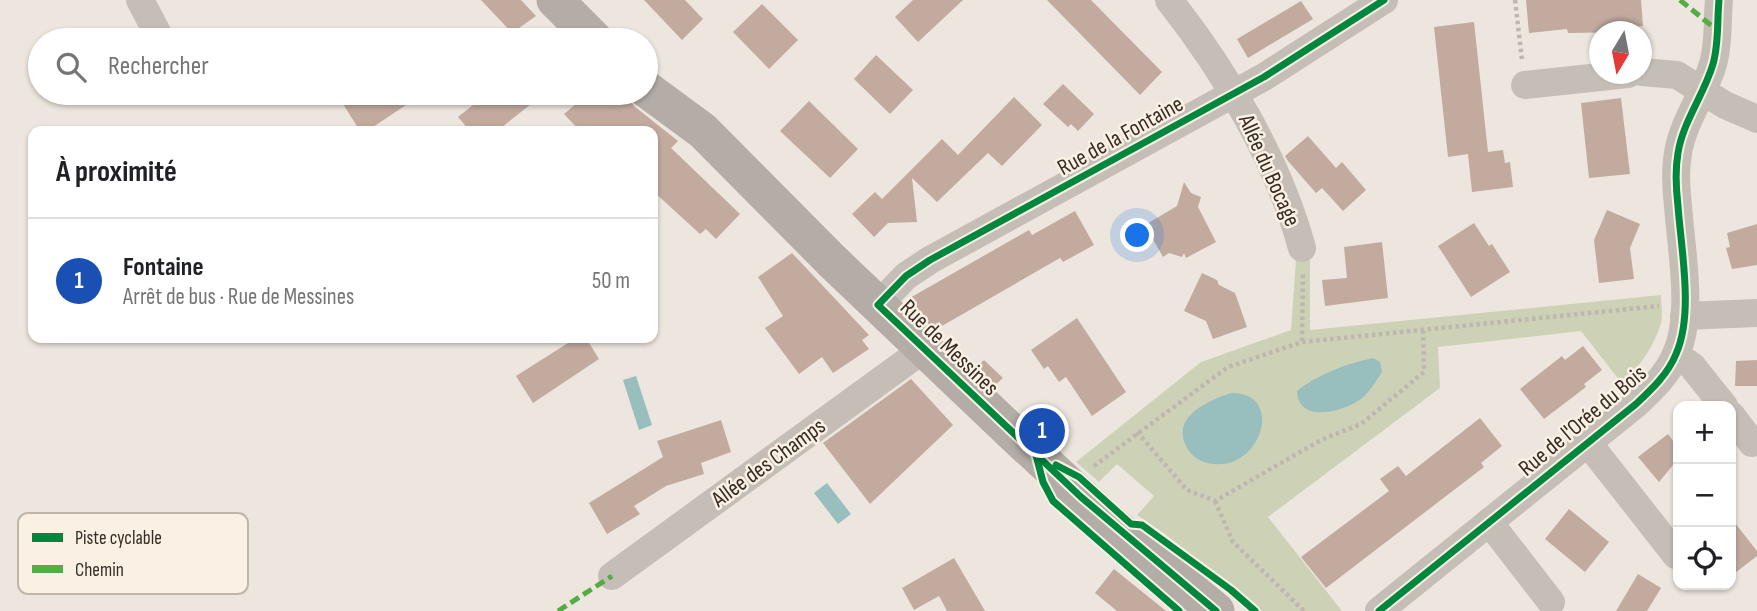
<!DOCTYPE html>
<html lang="fr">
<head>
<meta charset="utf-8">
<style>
  body { margin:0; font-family:"Sofia Sans Condensed",sans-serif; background:#f6f6f6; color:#202124 }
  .controls { position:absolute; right:21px; bottom:21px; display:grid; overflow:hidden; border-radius:14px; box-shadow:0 2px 5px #0004 }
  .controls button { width:63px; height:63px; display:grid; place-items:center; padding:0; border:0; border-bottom:2px solid #e0e0e0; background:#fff; color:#202124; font:35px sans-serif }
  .compass { position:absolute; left:1589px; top:21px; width:63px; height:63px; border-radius:50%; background:#fff; box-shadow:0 2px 5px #0004; rotate:190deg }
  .you { position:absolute; left:1138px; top:236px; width:24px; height:24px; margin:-18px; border:5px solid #fff; border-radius:50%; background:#1a73e8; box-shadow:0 0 0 10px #1a73e833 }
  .badge { display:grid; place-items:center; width:46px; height:46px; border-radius:50%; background:#111827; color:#fff; font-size:23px; font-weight:700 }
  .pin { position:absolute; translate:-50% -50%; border:4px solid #fff; box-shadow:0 2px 7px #0006 }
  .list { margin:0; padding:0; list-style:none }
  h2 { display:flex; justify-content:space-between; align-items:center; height:91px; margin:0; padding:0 28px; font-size:30px }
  h2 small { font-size:23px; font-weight:400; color:#757577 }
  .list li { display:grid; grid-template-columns:46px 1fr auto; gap:21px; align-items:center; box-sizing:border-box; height:126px; padding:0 28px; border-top:2px solid #e0e0e0 }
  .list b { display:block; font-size:26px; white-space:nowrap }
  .list p { margin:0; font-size:23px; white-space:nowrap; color:#757577 }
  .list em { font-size:23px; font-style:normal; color:#757577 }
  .icon { flex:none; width:38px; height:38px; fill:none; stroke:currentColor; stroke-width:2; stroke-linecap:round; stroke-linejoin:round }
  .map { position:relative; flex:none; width:1757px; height:611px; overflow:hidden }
  .search { position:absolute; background:#fff; box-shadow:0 2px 5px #0004; left:28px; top:28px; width:630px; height:77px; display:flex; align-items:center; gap:18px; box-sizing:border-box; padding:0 24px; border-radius:38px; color:#757577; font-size:26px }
  .panel { position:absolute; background:#fff; box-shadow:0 2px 5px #0004; left:28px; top:126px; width:630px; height:217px; border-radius:14px }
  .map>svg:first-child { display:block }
</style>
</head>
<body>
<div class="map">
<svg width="1757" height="611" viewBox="0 0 1757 611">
  <rect width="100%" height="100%" fill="#ede6de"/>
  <path fill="#cdd2b7" d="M1296,259L1310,260V330L1661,295C1661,303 1663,315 1661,323C1655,344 1639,371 1620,381L1581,331L1438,347L1440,388L1268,517L1342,611H1262L1165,534L1137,515L1154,496L1117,464L1099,482L1076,462L1201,362L1291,330Z"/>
  <g fill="#99bebe">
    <path d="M1373,358L1380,362L1382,372C1376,381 1370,392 1361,399C1343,412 1298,424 1297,391C1318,374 1346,364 1373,358Z"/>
    <polygon points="636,376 652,425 639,430 623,380"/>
    <path d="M1231,393C1285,392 1262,469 1214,464C1202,463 1193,458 1187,448C1170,417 1207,401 1231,393Z"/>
    <polygon points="827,483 851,514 838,524 814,493"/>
  </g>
  <g fill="#c2aa9f">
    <polygon points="481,0 521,0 536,16 512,33"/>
    <polygon points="644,0 685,0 703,19 682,40"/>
    <polygon points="913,0 963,0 918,42 895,17"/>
    <polygon points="1047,0 1091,0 1162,72 1140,95"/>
    <polygon points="1526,0 1641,0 1643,26 1631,27 1631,32 1568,33 1567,29 1529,33"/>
    <polygon points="1301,1 1313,19 1248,58 1237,39"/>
    <polygon points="762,4 798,40 769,69 733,32"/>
    <polygon points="1474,22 1488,152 1503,150 1505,163 1510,162 1513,187 1472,192 1468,154 1448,157 1434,27"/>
    <polygon points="876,55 913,90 890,114 854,79"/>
    <polygon points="1063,84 1094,114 1078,131 1071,124 1068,127 1043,104"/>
    <polygon points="336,93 424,93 367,131 360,131"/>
    <polygon points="488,93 545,93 497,131 470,131 458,117"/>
    <polygon points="589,93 626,93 634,106 678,141 671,148 740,214 716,239 706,229 700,234 653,191 653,131 580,131 564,114"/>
    <polygon points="1014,97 1042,125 1002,166 988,153 937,202 912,178 917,222 888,223 874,237 852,214 875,192 882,199 942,139 958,155"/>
    <polygon points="1621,98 1630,174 1589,178 1581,103"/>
    <polygon points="809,101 858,149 830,178 780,131"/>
    <polygon points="1308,136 1336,168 1342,162 1366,190 1343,211 1322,188 1316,193 1288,161 1285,156"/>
    <polygon points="1184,182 1191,193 1201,197 1198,207 1216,242 1186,258 1184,253 1182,257 1169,253 1163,257 1145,225 1177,206"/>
    <polygon points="1607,210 1640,224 1630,248 1634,279 1599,283 1594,240"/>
    <polygon points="1075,211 1094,245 1063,262 1060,258 935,330 907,304 908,299 1029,230 1032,235"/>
    <polygon points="1474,223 1489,246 1492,244 1510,272 1471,297 1438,246"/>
    <polygon points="1757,224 1757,265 1732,269 1726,248 1730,247 1727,233"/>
    <polygon points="1382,242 1388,298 1325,306 1322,280 1347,278 1344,247"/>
    <polygon points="792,253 869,335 862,340 869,349 833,373 822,357 799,374 765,328 783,316 758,277"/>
    <polygon points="1202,273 1217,280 1219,285 1235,293 1247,327 1213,339 1206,321 1184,311"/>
    <polygon points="1077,318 1126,392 1092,416 1066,377 1059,382 1048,366 1044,369 1031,350"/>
    <polygon points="576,338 586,338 599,359 533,403 516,376"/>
    <polygon points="1583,346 1602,370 1584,384 1586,387 1544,419 1520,389 1562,356 1565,360"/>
    <polygon points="984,360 1003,378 994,386 975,368"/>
    <polygon points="1757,360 1757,386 1735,386 1736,361"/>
    <polygon points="911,379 953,425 870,504 823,443"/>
    <polygon points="1480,418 1502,446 1481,463 1484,467 1326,588 1301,557 1389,491 1380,479 1398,466 1406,476"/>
    <polygon points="721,420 731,452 701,463 704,474 666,486 634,506 640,514 607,534 589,503 663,457 657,441"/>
    <polygon points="1668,434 1678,448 1678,459 1659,482 1638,457"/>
    <polygon points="1569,509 1609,542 1585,572 1545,539"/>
    <polygon points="1731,518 1757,551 1757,556 1731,576"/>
    <polygon points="954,558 985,611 947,611 939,596 914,610 902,588"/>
    <polygon points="1114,569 1166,611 1117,611 1095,593"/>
    <polygon points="1638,574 1661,588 1647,611 1616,611"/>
  </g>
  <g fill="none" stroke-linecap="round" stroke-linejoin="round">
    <g stroke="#beb6af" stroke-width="4.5" stroke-dasharray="3.5 3.5" stroke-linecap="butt">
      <polyline points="1515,0 1522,60"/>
      <polyline points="1302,341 1303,273"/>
      <polyline points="1137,432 1187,490 1215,501 1321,440 1361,424 1424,372 1423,330"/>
      <polyline points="1094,466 1228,367 1302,342 1659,306"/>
      <polyline points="1215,501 1233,542 1304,611"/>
    </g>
    <g stroke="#c5beb7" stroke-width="28">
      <polyline points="140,0 161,40"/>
      <path d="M1169,0C1225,71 1278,160 1302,248"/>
      <polyline points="1642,72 1677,75 1725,105 1757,119"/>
      <polyline points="1525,85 1628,74"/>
      <polyline points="878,305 906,276 930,260 1264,77 1384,0"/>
      <polyline points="1684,316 1757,313"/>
      <polyline points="1676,355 1692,366 1724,406"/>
      <polyline points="1731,415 1752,443"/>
      <polyline points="1588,443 1676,555"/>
      <polyline points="1489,522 1551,602"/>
      <polyline points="612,576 924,349"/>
      <path d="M1379,611L1636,404C1652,389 1668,374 1676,354C1694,314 1681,249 1678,206C1676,189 1675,170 1678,153C1683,121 1704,95 1713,64C1719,43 1717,21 1719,0"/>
    </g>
    <g stroke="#b4aca6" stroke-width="37">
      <polyline points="555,0 595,40"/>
      <polyline points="646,89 703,131 832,261 1018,438 1109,522 1216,611"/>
    </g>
    <g stroke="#55ab44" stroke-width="5" stroke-dasharray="10 5" stroke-linecap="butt">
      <polyline points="1680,0 1718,31"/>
      <polyline points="558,611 612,576"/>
    </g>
    <g stroke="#faf1e4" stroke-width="11">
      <g id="cycleway">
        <polyline points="1036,455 1043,482 1053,501 1179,611"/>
        <polyline points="1056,465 1079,477 1131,524 1142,525 1231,590 1255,611"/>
        <polyline points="1216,611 1081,497 878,305 906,276 930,260 1264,77 1384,0"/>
        <path d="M1379,611L1636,404C1652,389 1668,374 1676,354C1694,314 1681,249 1678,206C1676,189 1675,170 1678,153C1683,121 1704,95 1713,64C1719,43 1717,21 1719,0"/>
      </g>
    </g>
    <use href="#cycleway" stroke="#00873e" stroke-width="7"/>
  </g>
  <g text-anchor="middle" stroke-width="5" stroke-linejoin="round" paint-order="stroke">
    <g font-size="23" fill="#362b26" stroke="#faf1e4">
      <text transform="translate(1120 135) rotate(-29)" y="8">Rue de la Fontaine</text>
      <text transform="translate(1270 170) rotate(66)" y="8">Allée du Bocage</text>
      <text transform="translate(950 347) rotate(44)" y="8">Rue de Messines</text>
      <text transform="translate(1582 420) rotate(-40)" y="8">Rue de l'Orée du Bois</text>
      <text transform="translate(768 462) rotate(-36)" y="8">Allée des Champs</text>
    </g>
  </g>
  <rect x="18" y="513" width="230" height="81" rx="10" fill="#faf1e4" stroke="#bfb6ab" stroke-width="2"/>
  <rect x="32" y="533" width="31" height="9" fill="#00873e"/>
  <rect x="32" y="565" width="31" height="8" fill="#55ab44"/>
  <g font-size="19" fill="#362b26">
    <text x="75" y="544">Piste cyclable</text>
    <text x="75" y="576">Chemin</text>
  </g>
</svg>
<div class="controls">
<button>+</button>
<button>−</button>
<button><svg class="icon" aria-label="locate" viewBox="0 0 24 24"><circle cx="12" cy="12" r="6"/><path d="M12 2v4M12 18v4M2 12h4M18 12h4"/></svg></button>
</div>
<svg class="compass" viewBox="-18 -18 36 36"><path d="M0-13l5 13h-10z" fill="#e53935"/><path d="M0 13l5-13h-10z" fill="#757577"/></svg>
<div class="you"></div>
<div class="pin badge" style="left:1042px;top:431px;background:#1a4fb4">1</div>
<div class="search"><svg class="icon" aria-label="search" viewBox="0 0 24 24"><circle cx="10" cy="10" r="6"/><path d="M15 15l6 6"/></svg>Rechercher</div>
<section class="panel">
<h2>À proximité<small></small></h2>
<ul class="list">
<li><span class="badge" style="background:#1a4fb4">1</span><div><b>Fontaine</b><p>Arrêt de bus · Rue de Messines</p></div><em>50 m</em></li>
</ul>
</section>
</div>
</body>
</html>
